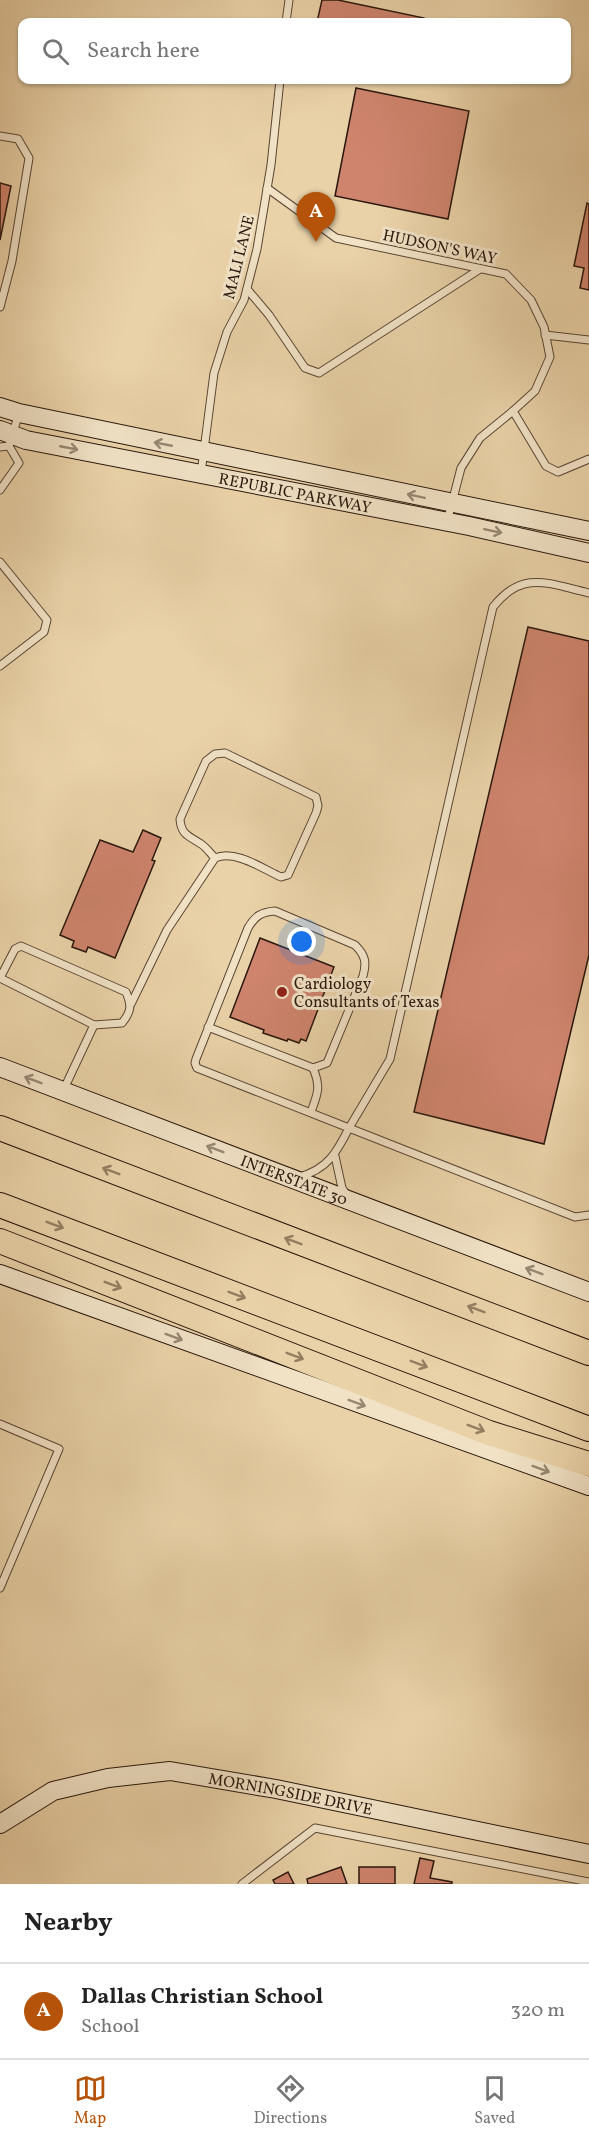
<!DOCTYPE html>
<html lang="en">
<head>
<meta charset="utf-8">
<style>
  body { margin:0; font-family:Vollkorn,serif; background:#f6f6f6; color:#222 }
  .you { position:absolute; left:302px; top:942px; width:21px; height:21px; margin:-15px; border:4px solid #fff; border-radius:50%; background:#1a73e8; box-shadow:0 0 0 9px #1a73e833 }
  .badge { display:grid; place-items:center; width:39px; height:39px; border-radius:50%; background:#b45309; color:#fff; font-size:20px; font-weight:700 }
  .pin { position:absolute; translate:-50% -50px; filter:drop-shadow(0 2px 3px #0008) }
  .pin::after { content:''; position:absolute; top:32px; width:21px; height:18px; background:inherit; clip-path:polygon(0 0,100% 0,50% 100%) }
  .list { margin:0; padding:0; list-style:none }
  h2 { display:flex; justify-content:space-between; align-items:center; height:78px; margin:0; padding:0 24px; font-size:26px }
  h2 small { font-size:20px; font-weight:400; color:#767676 }
  .list li { display:grid; grid-template-columns:39px 1fr auto; gap:18px; align-items:center; box-sizing:border-box; height:96px; padding:0 24px; border-top:2px solid #e0e0e0 }
  .list b { display:block; font-size:22px; white-space:nowrap }
  .list p { margin:0; font-size:20px; white-space:nowrap; color:#767676 }
  .list em { font-size:20px; font-style:normal; color:#767676 }
  .icon { flex:none; width:33px; height:33px; fill:none; stroke:currentColor; stroke-width:2; stroke-linecap:round; stroke-linejoin:round }
  .map { position:relative; flex:none; width:589px; height:1884px; overflow:hidden }
  .search { position:absolute; background:#fff; box-shadow:0 2px 4px #0004; left:18px; right:18px; top:18px; height:66px; display:flex; align-items:center; gap:15px; box-sizing:border-box; padding:0 21px; border-radius:12px; color:#767676; font-size:22px }
  .sheet { height:174px; background:#fff }
  nav { display:flex; justify-content:space-around; align-items:center; box-sizing:border-box; height:84px; border-top:2px solid #e0e0e0; background:#fff; font-size:16px; color:#767676 }
  nav a { display:grid; justify-items:center; gap:3px }
  nav .on { color:#b45309 }
  .map>svg:first-child { display:block }
</style>
</head>
<body>
<div class="map">
<svg width="589" height="1884" viewBox="0 0 589 1884">
  <rect width="100%" height="100%" fill="#ead2a8"/>
  <filter id="stains"><feTurbulence type="fractalNoise" baseFrequency=".00333" numOctaves="4"/><feColorMatrix values="0 0 0 0 .2 0 0 0 0 .09 0 0 0 0 .02 0 0 0 .5 -.17"/></filter>
  <radialGradient id="worn" r=".72"><stop offset=".6" stop-color="#630" stop-opacity="0"/><stop offset="1" stop-color="#630" stop-opacity=".3"/></radialGradient>
  <g fill="#ce846d" stroke="#2a170d" stroke-width="1.5">
    <polygon points="322,0 338,0 424,18 423,22 317,22"/>
    <polygon points="356,88 469,111 448,219 335,196"/>
    <polygon points="0,183 11,186 0,240"/>
    <polygon points="587,203 589,204 589,290 580,288 584,268 574,266"/>
    <polygon points="528,627 589,641 589,955 544,1144 414,1112"/>
    <polygon points="143,830 161,838 152,860 155,861 115,958 88,947 86,952 72,947 74,941 60,935 100,840 133,852"/>
    <polygon points="260,938 334,967 306,1041 301,1039 299,1043 288,1039 287,1041 263,1033 264,1030 230,1017"/>
    <polygon points="420,1858 434,1861 430,1878 452,1882 452,1884 414,1884"/>
    <polygon points="341,1867 347,1884 308,1884 307,1879"/>
    <rect x="359" y="1867" width="36" height="17"/>
    <polygon points="288,1872 294,1884 275,1884 273,1880"/>
  </g>
  <g fill="none" stroke-linecap="round" stroke-linejoin="round">
    <g stroke="#5a4634" stroke-width="9">
      <g id="lane">
        <polyline points="286,22 289,0"/>
        <polyline points="0,136 18,139 29,158 12,261 0,307"/>
        <polyline points="267,188 336,238 506,274 531,300 544,327 550,357 535,391 513,411 480,438 461,468 447,522"/>
        <polyline points="247,289 269,315 305,368 319,373 480,269"/>
        <polyline points="545,335 589,340"/>
        <polyline points="513,411 546,466 558,472 589,459"/>
        <polyline points="0,447 9,446"/>
        <polyline points="201,473 214,373 227,332 244,300 257,249 271,165 280,80"/>
        <polyline points="0,490 19,463 9,446 19,413"/>
        <polyline points="0,562 47,620 44,632 0,666"/>
        <path d="M589,593C549,584 523,569 493,607L390,1059L349,1128L575,1217L589,1215"/>
        <path d="M0,978L15,949L21,946L126,992C132,1006 131,1012 122,1023L94,1025"/>
        <polyline points="0,978 94,1025 63,1091"/>
        <path d="M131,1004L167,930L215,858C235,849 263,869 281,877L288,875L316,813L318,806L316,797L225,753L215,754L206,761L180,819C181,835 189,836 201,844C206,847 210,853 215,858"/>
        <path d="M208,1027L313,1068L327,1063L363,976C367,962 365,955 355,945L275,911C261,912 255,916 248,928L196,1059L195,1063L197,1068L349,1128C337,1152 328,1169 299,1177"/>
        <path d="M311,1112C318,1093 321,1087 313,1068"/>
        <polyline points="335,1156 342,1188 346,1194"/>
        <polyline points="0,1424 59,1449 0,1588"/>
        <polyline points="242,1884 315,1828 589,1882"/>
      </g>
    </g>
    <g stroke="#2a170d" stroke-width="20">
      <g id="secondary">
        <polyline points="0,407 19,413 589,531"/>
        <path id="s1" d="M0,430L26,440L469,526L589,553"/>
        <path id="s2" d="M0,1067L589,1292"/>
        <polyline points="0,1274 589,1486"/>
        <path id="s3" d="M0,1824L53,1791L108,1778L170,1771L276,1789L589,1854"/>
      </g>
    </g>
    <g stroke="#2a170d" stroke-width="26">
      <g id="highway">
        <polyline points="0,1128 589,1353"/>
        <polyline points="0,1205 589,1429"/>
        <polyline points="0,1241 489,1433 589,1464"/>
      </g>
    </g>
    <use href="#lane" stroke="#f1e2c6" stroke-width="7"/>
    <use href="#secondary" stroke="#f1e2c6" stroke-width="18"/>
    <use href="#highway" stroke="#ead2a8" stroke-width="24"/>
  </g>
  <defs><path id="oneway-shaft" d="M-6 0H5M1.5-3L5.5 0L1.5 3" fill="none" stroke-width="1.6" stroke-linecap="round" stroke-linejoin="round" transform="scale(1.5)"/></defs>
  <g stroke="#978773">
    <use href="#oneway-shaft" transform="translate(163 444) rotate(-169)"/>
    <use href="#oneway-shaft" transform="translate(69 448) rotate(11)"/>
    <use href="#oneway-shaft" transform="translate(416 496) rotate(-168)"/>
    <use href="#oneway-shaft" transform="translate(493 531) rotate(12)"/>
    <use href="#oneway-shaft" transform="translate(33 1080) rotate(-159)"/>
    <use href="#oneway-shaft" transform="translate(215 1149) rotate(-159)"/>
    <use href="#oneway-shaft" transform="translate(534 1271) rotate(-159)"/>
    <use href="#oneway-shaft" transform="translate(174 1337) rotate(20)"/>
    <use href="#oneway-shaft" transform="translate(357 1403) rotate(20)"/>
    <use href="#oneway-shaft" transform="translate(541 1469) rotate(20)"/>
  </g>
  <g stroke="#947e62">
    <use href="#oneway-shaft" transform="translate(111 1171) rotate(-159)"/>
    <use href="#oneway-shaft" transform="translate(55 1225) rotate(21)"/>
    <use href="#oneway-shaft" transform="translate(293 1241) rotate(-159)"/>
    <use href="#oneway-shaft" transform="translate(113 1285) rotate(21)"/>
    <use href="#oneway-shaft" transform="translate(237 1295) rotate(21)"/>
    <use href="#oneway-shaft" transform="translate(476 1309) rotate(-159)"/>
    <use href="#oneway-shaft" transform="translate(295 1356) rotate(21)"/>
    <use href="#oneway-shaft" transform="translate(419 1364) rotate(21)"/>
    <use href="#oneway-shaft" transform="translate(476 1428) rotate(21)"/>
  </g>
  <circle fill="#8f2418" stroke="#f1e2c6" stroke-width="2" cx="282" cy="992" r="6"/>
  <g text-anchor="middle" stroke-width="6" stroke-linejoin="round" paint-order="stroke">
    <g font-size="16" fill="#2a170d" stroke="#f1e2c6">
      <text transform="translate(440 246) rotate(12)" y="6">HUDSON'S WAY</text>
      <text transform="translate(238 257) rotate(-76)" y="6">MALI LANE</text>
      <text dy="6" stroke="none"><textPath href="#s1" startOffset="302">REPUBLIC PARKWAY</textPath></text>
      <text dy="6" stroke="none"><textPath href="#s2" startOffset="315">INTERSTATE 30</textPath></text>
      <text dy="6" stroke="none"><textPath href="#s3" startOffset="304">MORNINGSIDE DRIVE</textPath></text>
    </g>
    <g font-size="16" fill="#2a170d" stroke="#f1e2c6" text-anchor="start">
      <text x="294" y="989">Cardiology<tspan x="294" dy="18">Consultants of Texas</tspan></text>
    </g>
  </g>
  <rect width="100%" height="100%" filter="url(#stains)"/>
  <rect width="100%" height="100%" fill="url(#worn)"/>
</svg>
<div class="you"></div>
<div class="pin badge" style="left:316px;top:242px">A</div>
<div class="search"><svg class="icon" aria-label="search" viewBox="0 0 24 24"><circle cx="10" cy="10" r="6"/><path d="M15 15l6 6"/></svg>Search here</div>
</div>
<section class="sheet">
<h2>Nearby<small></small></h2>
<ul class="list">
<li><span class="badge">A</span><div><b>Dallas Christian School</b><p>School</p></div><em>320 m</em></li>
</ul>
</section>
<nav>
<a class="on"><svg class="icon" aria-label="map" viewBox="0 0 24 24"><path d="M3 6l6-2 6 2 6-2v14l-6 2-6-2-6 2zM9 4v14M15 6v14"/></svg>Map</a>
<a><svg class="icon" aria-label="directions" viewBox="0 0 24 24"><path d="M12 3l9 9-9 9-9-9zM9 14v-3h6M13 9l2 2-2 2"/></svg>Directions</a>
<a><svg class="icon" aria-label="saved" viewBox="0 0 24 24"><path d="M7 4h10v16l-5-4-5 4z"/></svg>Saved</a>
</nav>
</body>
</html>
